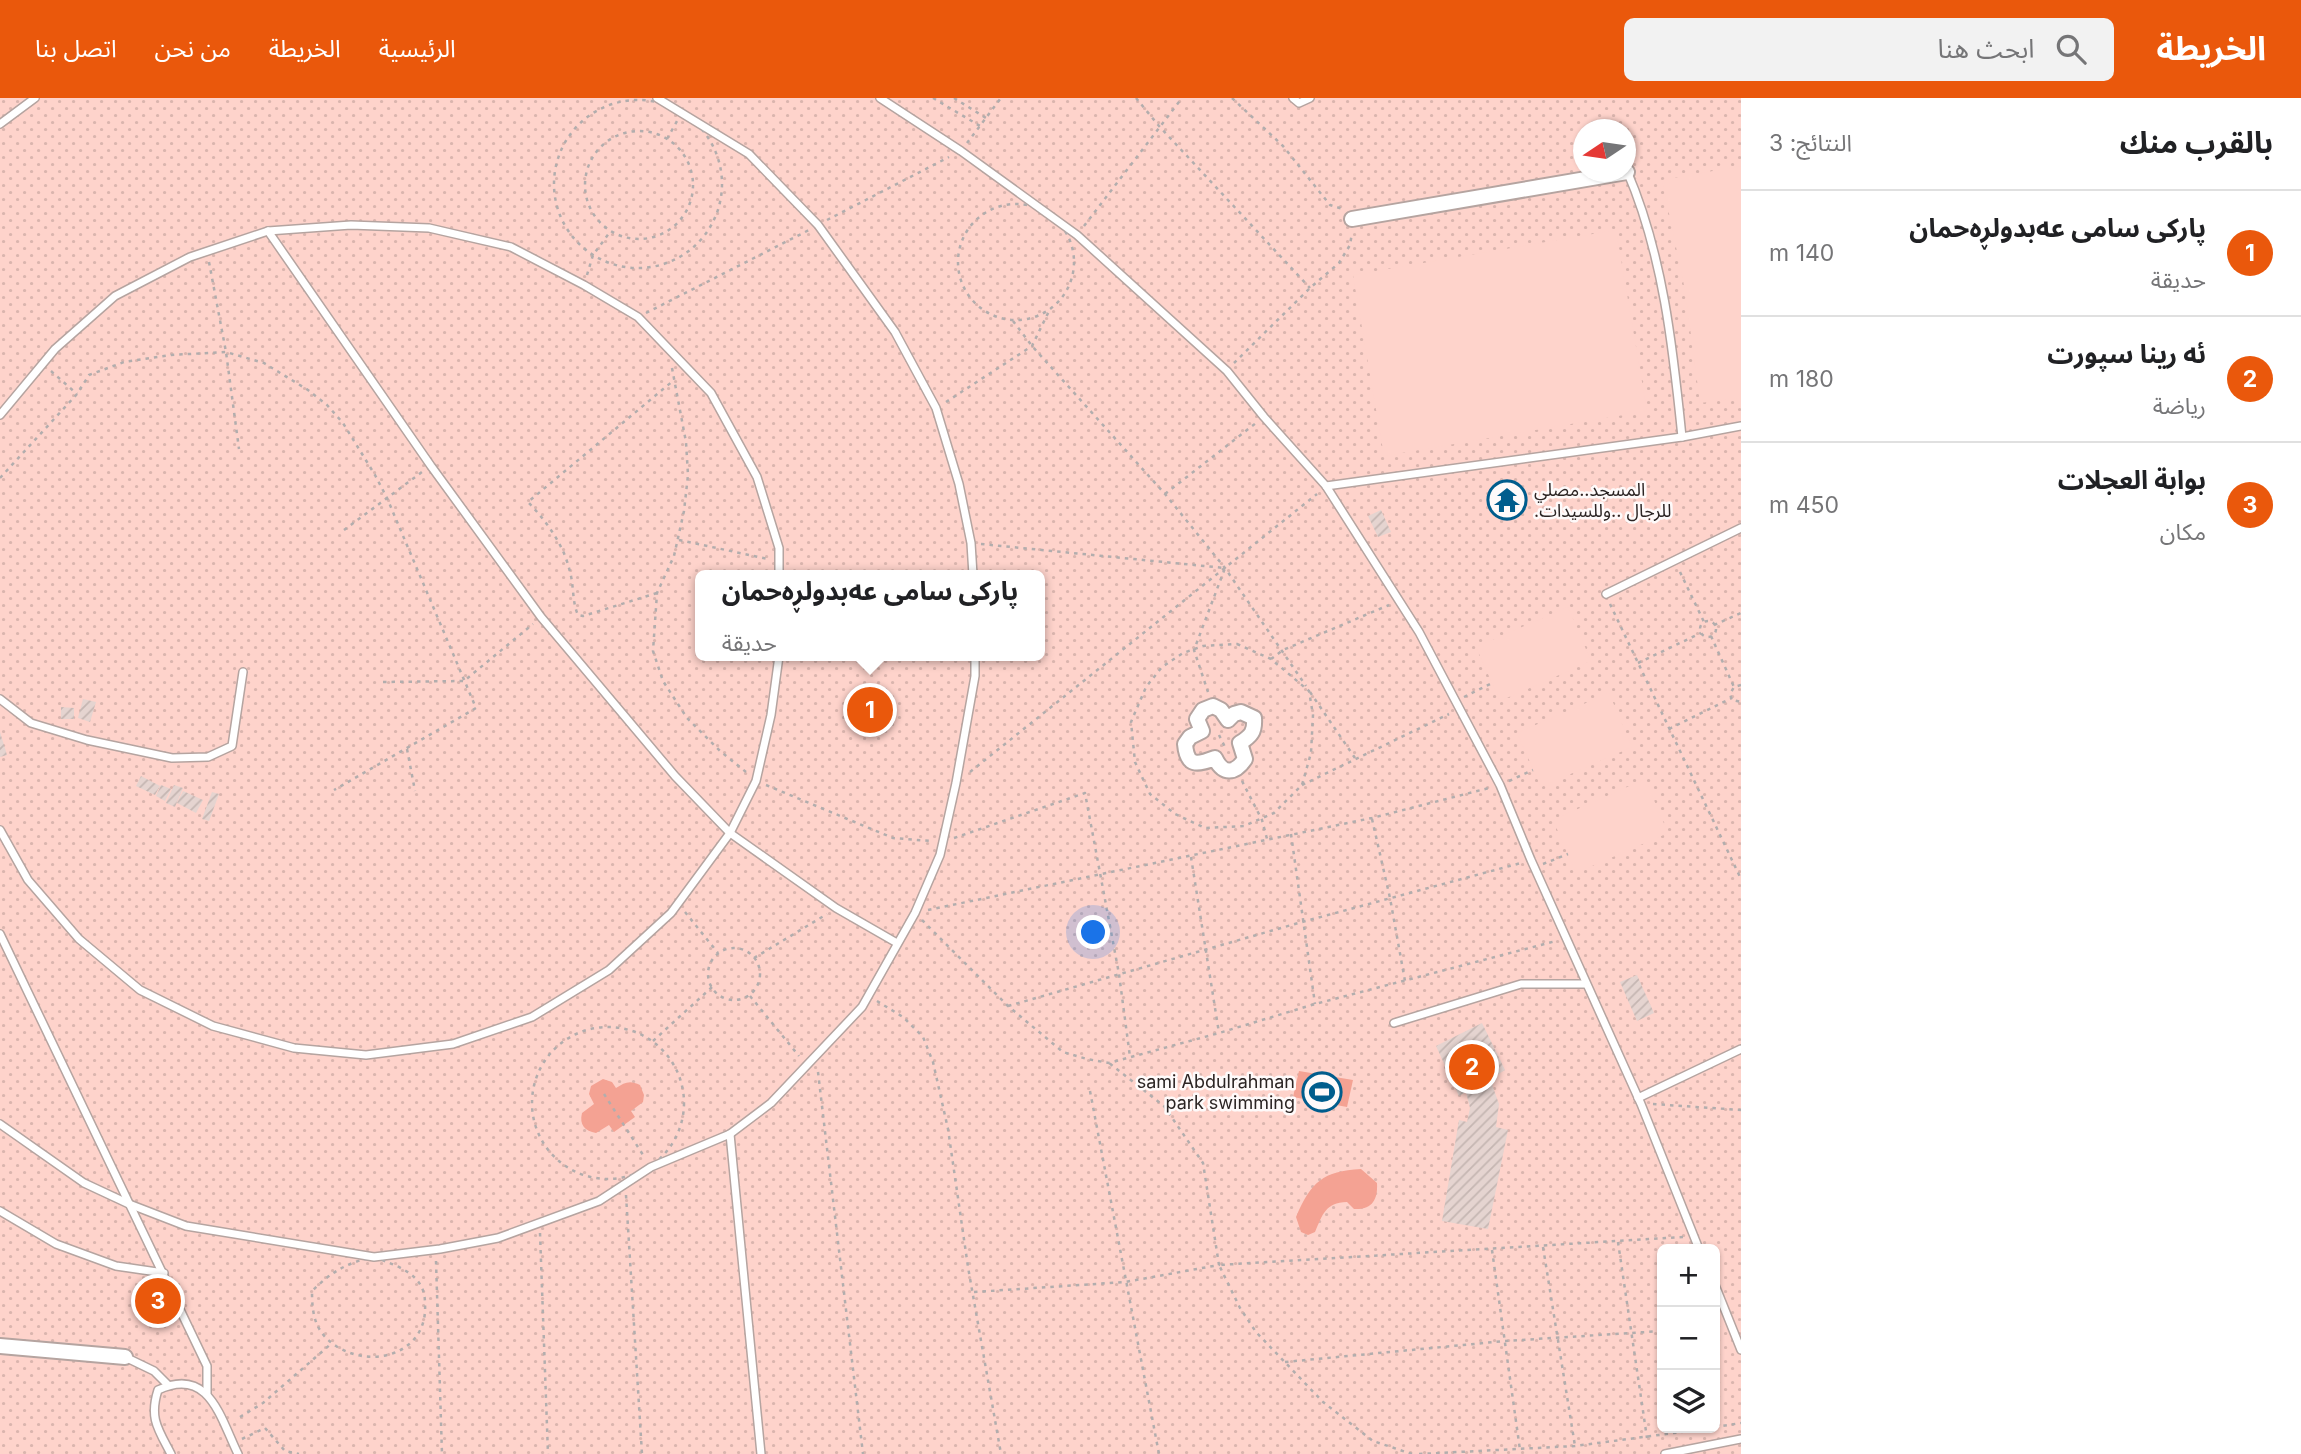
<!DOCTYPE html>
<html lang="ar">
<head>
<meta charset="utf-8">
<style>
  body { margin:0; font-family:Inter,"Noto Sans Arabic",sans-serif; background:#f2f2f2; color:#202124; direction:rtl }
  .controls { position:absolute; right:21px; bottom:21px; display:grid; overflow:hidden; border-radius:10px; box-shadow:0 2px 5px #0004 }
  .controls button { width:63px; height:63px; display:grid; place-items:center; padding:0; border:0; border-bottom:2px solid #e0e0e0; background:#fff; color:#202124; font:35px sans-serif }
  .compass { position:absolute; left:1573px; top:21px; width:63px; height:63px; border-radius:50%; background:#fff; box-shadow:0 2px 5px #0004; rotate:257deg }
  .you { position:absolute; left:1094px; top:835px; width:24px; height:24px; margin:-18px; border:5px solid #fff; border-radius:50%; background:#1a73e8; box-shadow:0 0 0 10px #1a73e833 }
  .badge { display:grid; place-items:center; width:46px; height:46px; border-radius:50%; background:#ea580c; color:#fff; font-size:23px; font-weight:700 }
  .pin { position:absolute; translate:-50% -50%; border:4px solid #fff; box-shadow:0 2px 7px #0006 }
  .popup { position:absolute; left:695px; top:472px; width:350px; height:91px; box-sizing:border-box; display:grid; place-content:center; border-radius:10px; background:#fff; filter:drop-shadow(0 2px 5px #0005); font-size:23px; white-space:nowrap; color:#757577 }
  .popup b { font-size:26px; color:#202124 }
  .popup::after { content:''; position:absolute; left:50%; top:100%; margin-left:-14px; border:14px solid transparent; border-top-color:#fff }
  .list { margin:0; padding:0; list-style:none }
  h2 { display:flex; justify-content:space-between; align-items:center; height:91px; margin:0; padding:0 28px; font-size:30px }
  h2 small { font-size:23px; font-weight:400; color:#757577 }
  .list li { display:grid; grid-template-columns:46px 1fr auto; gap:21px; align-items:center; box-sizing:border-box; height:126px; padding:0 28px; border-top:2px solid #e0e0e0 }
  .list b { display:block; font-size:26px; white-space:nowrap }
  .list p { margin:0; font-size:23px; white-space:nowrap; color:#757577 }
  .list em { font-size:23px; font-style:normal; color:#757577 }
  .icon { flex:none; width:38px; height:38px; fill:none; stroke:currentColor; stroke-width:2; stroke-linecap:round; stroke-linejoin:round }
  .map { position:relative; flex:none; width:1741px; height:1356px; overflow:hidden; direction:ltr }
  header { display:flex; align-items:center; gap:42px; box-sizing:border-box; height:98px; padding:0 35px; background:#ea580c; color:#fff }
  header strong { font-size:33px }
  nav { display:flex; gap:38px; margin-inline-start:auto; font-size:24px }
  .search { width:490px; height:63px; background:#f2f2f2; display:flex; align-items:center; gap:18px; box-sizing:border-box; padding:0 24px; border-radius:10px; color:#757577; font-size:26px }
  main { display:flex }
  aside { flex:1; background:#fff }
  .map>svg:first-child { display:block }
</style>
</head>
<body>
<header>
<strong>الخريطة</strong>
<div class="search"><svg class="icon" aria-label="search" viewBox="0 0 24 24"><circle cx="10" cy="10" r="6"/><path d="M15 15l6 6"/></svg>ابحث هنا</div>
<nav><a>الرئيسية</a><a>الخريطة</a><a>من نحن</a><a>اتصل بنا</a></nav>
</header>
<main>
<aside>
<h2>بالقرب منك<small>النتائج: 3</small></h2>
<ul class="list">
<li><span class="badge">1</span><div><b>پارکی سامی عەبدولڕەحمان</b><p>حديقة</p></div><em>140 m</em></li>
<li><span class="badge">2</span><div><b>ئه رينا سپورت</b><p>رياضة</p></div><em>180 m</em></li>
<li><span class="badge">3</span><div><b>بوابة العجلات</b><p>مكان</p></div><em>450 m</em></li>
</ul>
</aside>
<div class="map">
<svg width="1741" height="1356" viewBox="0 0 1741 1356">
  <defs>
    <pattern id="park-dots" width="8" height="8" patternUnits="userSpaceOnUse" patternTransform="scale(1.75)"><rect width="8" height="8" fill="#fed3cb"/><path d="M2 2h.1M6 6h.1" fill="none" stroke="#dab5ae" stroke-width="1.8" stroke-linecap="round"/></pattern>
    <pattern id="building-hatch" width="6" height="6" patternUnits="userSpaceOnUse" patternTransform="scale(1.75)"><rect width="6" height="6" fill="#e5d4d0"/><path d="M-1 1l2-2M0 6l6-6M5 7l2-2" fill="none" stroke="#c5b6b2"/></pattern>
  </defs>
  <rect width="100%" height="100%" fill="#fefafa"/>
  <path fill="url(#park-dots)" fill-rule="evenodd" d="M0,0H1741V1356H0ZM1584,32H1626V74H1584ZM700,477H1040V558H700ZM1662,1151H1715V1330H1662Z"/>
  <g fill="#fed3cb">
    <polygon points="1741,68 1741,300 1700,305 1685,192 1662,82"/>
    <polygon points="1616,132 1647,313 1384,358 1353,177"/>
    <polygon points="1568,509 1591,563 1500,603 1476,549"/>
    <polygon points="1609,595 1632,649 1541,689 1517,635"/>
    <polygon points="1645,681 1668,735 1576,775 1553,722"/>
  </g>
  <g fill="#f4a293">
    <polygon points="1299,973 1353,982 1347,1009 1293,999"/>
    <path d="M603,981L612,984L616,990C625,984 630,982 640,987L644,997L643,1004L631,1013L635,1019L614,1034L609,1027L596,1035C585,1033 579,1027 582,1015L594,1006L589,996L591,988Z"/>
    <path d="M1361,1071L1377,1085C1378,1102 1372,1112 1354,1111L1347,1104C1325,1105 1323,1116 1315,1134L1308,1137L1301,1134L1296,1119C1311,1084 1323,1073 1361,1071Z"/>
  </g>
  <g fill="url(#building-hatch)">
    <polygon points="1381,412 1391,434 1378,439 1368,418"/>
    <polygon points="83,601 96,604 90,624 78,620"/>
    <polygon points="61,609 74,610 74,621 61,621"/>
    <polygon points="0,634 7,657 0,659"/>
    <polygon points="141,678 160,688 155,697 136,688"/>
    <polygon points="161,687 171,691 165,703 156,698"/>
    <polygon points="174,687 183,690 175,709 166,705"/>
    <polygon points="183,693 203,702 196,715 177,705"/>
    <polygon points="212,694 219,696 209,723 202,721"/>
    <polygon points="1637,877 1654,915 1637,923 1620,884"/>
    <polygon points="1482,925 1505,972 1490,981 1499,1006 1496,1029 1508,1032 1488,1131 1442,1123 1459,1022 1467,1024 1470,1010 1466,994 1459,998 1436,948"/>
  </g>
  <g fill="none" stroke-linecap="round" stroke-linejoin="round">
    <g stroke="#b5a4a0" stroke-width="10">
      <g id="lane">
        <polyline points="657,0 749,56 818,127 895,234 936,310 959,386 971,445 973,477"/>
        <polyline points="880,0 961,53 1077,137 1227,273 1264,319 1326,388 1419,534 1500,687 1531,762 1641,1006 1699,1151"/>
        <polyline points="1293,0 1299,5 1310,0"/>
        <polyline points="0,26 35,0"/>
        <path d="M1627,73C1663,156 1673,250 1682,339"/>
        <polyline points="268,133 431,368 541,519 675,678 730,735 836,810 897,845"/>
        <polyline points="0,317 55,251 115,198 190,159 268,133 351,127 429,130 511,149 584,187 638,219 711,295 757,379 779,450 779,477"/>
        <polyline points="1326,388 1682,339 1741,328"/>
        <polyline points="1606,496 1741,430"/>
        <polyline points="0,601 31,625 87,642 172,660 208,659 232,648 243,574"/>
        <polyline points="0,732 28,782 79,841 140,892 213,928 294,950 366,957 453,946 532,919 609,872 671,815 730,735 756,683 771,617 779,558"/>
        <polyline points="0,836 207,1268 207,1295"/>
        <polyline points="1394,925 1521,886 1586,886"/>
        <polyline points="1638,1000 1741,951"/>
        <polyline points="0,1026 84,1085 129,1106 186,1128 374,1159 440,1151 498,1140 599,1103 651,1069 730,1036 771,1005 862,909 915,815 940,757 956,685 975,578 975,558"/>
        <polyline points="730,1036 761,1356"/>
        <polyline points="0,1113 56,1146 116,1168 164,1175"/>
        <polyline points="1715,1187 1741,1252"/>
        <polyline points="125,1259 154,1273 168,1287"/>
        <path d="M171,1356C158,1331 149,1320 158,1292C209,1268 220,1319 238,1356"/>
        <polyline points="1665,1356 1741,1341"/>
      </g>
    </g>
    <g stroke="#b5a4a0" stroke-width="18">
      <g id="street">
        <polyline points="1352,121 1627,74"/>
        <path d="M1213,608L1221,612L1228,622L1234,616L1241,614L1254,620C1255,634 1251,638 1240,645L1245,661C1235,676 1223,677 1215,660C1197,667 1187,669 1185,646L1190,639L1202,633L1197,621L1203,612Z"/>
        <polyline points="0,1248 125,1259"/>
      </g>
    </g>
    <g stroke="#b2adad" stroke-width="2.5" stroke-dasharray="3.5 5" stroke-linecap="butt">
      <polyline points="933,0 980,28"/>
      <polyline points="954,0 986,20"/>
      <polyline points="1136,0 1159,28 1310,190"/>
      <polyline points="1232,0 1283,48 1330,107 1343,111"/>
      <circle cx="638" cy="86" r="84"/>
      <circle cx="639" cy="87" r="54"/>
      <polyline points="667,41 677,23"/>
      <polyline points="967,45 1001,0"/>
      <circle cx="1016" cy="164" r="58"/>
      <polyline points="827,122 949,59"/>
      <polyline points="1084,128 1182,0"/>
      <polyline points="209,164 226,254 239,351"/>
      <polyline points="587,177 593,157 610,134"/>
      <polyline points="646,215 809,132"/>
      <polyline points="1013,223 1032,248 1165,396 1225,470 1306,588"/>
      <polyline points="1234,265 1310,190 1339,165 1350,147 1352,135"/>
      <polyline points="672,270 686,344 688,377 684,413 674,458 657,495 653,553 663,583 687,620 720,653 746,674"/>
      <polyline points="51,273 77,296"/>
      <polyline points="946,304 1032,248 1050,211"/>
      <polyline points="0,380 77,296 89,277 124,264 171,257 226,254 264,265 308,292 327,307 343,325 375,377 387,400 476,610 334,692"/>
      <polyline points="1165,396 1256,325"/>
      <polyline points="344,432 422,374"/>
      <polyline points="679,442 768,461"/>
      <polyline points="981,446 1225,470 1194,552 1208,594"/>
      <polyline points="1680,474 1704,524"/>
      <path d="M657,495L583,518L578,517C572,504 574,488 570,474C564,447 547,424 528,404L674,282"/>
      <polyline points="1610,506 1741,781"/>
      <circle cx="1708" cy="531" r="8"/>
      <polyline points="1714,527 1741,515"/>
      <polyline points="1711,538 1734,589"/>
      <polygon points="1237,546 1271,561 1309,593 1313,617 1311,655 1302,687 1274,715 1244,728 1205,730 1175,716 1150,696 1135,664 1131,624 1146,589 1162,569 1183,555 1203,548"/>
      <polyline points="1271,561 1283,552 1389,507"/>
      <polyline points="1638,565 1701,535"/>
      <polyline points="383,584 464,583 533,526"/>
      <polyline points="1741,587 1734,589 1730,596 1732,602 1741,604"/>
      <polyline points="1310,594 1355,660"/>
      <polyline points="1464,599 1492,585"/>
      <polyline points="1669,631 1732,600"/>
      <polyline points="1219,637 1225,649"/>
      <polyline points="407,651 415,693"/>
      <polyline points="970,674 1317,396"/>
      <polyline points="1242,683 1262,722 1267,741"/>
      <polyline points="1509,683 1533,672"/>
      <polyline points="766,687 893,740 931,743"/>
      <polyline points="1302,687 1449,616"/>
      <polyline points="1372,721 1390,800 1405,883"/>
      <polyline points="1291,736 1315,906"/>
      <polyline points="954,740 1085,695 1119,876 1130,959"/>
      <polyline points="1191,759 1219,935"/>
      <polyline points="1543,766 1568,756"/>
      <polyline points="928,812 1372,720 1489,690"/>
      <polyline points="685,814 718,855"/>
      <polyline points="922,822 1008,908 1063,954 1087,961 1109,965 1219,935 1315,906 1556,843"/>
      <circle cx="734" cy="876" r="26"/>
      <polyline points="754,860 827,816"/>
      <polyline points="750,898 799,958"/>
      <polyline points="877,903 903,919 923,939 933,964 948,1031 968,1169 1001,1356"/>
      <polyline points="1008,908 1302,824 1521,765"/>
      <circle cx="608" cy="1005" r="76"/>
      <polyline points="653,943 712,889"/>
      <polyline points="818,974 863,1356"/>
      <polyline points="1090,993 1159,1356"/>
      <polyline points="604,996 645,1060"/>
      <polyline points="1653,1006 1741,1012"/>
      <polyline points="626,1097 642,1356"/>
      <polyline points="540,1135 548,1356"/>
      <polyline points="1618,1144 1647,1340"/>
      <polyline points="1543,1149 1575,1348"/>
      <polyline points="1492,1152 1520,1352"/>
      <path d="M374,1159C387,1164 406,1170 416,1181C423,1189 425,1196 425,1206C428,1255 373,1272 336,1248C315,1234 312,1217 312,1193C331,1174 348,1164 374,1159Z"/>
      <polyline points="436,1163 442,1356"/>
      <polyline points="974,1194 1125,1184 1219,1167 1203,1065 1164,1008 1109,965"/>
      <polyline points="1285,1264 1505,1243 1662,1233"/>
      <polyline points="240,1319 263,1305 332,1245"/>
      <polyline points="1715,1329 1741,1325"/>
      <polyline points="242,1341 265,1330 285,1353 299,1356"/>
      <polyline points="1412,1356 1373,1343 1323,1304 1256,1234 1240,1210 1219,1167 1683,1139"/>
      <polyline points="1419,1356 1575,1348 1712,1330"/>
    </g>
    <use href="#lane" stroke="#fff" stroke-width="7"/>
    <use href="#street" stroke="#fff" stroke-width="14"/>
  </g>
  <defs>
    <g id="temple-ring" transform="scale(2.0125)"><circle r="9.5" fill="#fefafa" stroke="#005d8d" stroke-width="1.5"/><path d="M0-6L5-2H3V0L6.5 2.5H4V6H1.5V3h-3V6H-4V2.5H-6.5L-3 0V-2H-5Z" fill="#005d8d"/></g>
    <g id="stadium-ring" transform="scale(2.0125)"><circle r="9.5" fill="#fefafa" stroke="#005d8d" stroke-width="1.5"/><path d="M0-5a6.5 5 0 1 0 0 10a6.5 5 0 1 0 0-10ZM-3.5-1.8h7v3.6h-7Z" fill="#005d8d"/></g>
  </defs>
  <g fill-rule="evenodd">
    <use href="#temple-ring" x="1507" y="402"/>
    <use href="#stadium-ring" x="1322" y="994"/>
  </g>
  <g text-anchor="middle" stroke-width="5" stroke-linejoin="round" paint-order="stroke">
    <g font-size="18" fill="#2b2423" stroke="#fefafa" text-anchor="start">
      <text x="1534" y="398">المسجد..مصلي<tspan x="1534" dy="21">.للرجال ..وللسيدات</tspan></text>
      <text x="1295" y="990" text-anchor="end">sami Abdulrahman<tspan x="1295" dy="21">park swimming</tspan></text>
    </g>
  </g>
</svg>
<div class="controls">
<button>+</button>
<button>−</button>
<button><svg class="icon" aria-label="layers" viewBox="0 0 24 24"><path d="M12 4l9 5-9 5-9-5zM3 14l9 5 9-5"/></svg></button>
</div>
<svg class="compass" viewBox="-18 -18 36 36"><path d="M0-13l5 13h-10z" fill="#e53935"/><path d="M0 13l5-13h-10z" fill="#757577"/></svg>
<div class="you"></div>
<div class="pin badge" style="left:870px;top:612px">1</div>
<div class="popup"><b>پارکی سامی عەبدولڕەحمان</b>حديقة</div>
<div class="pin badge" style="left:1472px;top:969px">2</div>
<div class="pin badge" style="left:158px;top:1203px">3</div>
</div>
</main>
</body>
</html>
